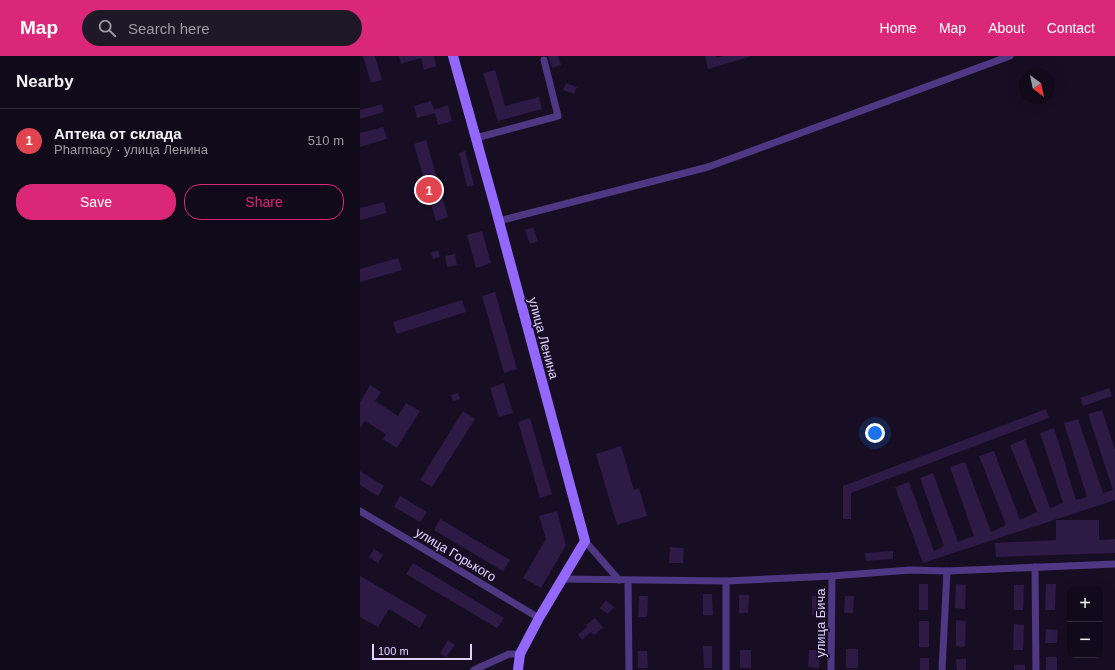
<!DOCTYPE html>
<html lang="en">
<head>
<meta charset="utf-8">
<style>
  body { margin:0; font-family:Arial,sans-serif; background:#1e1828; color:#f1f3f6 }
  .controls { position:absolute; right:12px; bottom:12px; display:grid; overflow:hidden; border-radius:8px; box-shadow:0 4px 16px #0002 }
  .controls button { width:36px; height:36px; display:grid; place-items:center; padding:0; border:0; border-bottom:1px solid #302b3a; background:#110a1b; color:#f1f3f6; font:20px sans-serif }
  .compass { position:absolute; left:659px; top:12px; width:36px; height:36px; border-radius:50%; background:#110a1b; box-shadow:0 4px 16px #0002; rotate:147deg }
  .scale { position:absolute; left:12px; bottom:10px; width:100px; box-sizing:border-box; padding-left:4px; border:2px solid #e2d1ff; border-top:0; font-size:11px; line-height:14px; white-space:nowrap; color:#e2d1ff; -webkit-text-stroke:3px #170e24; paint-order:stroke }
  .you { position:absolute; left:515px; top:377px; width:14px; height:14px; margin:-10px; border:3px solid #fff; border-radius:50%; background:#1a73e8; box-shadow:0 0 0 6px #1a73e833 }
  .badge { display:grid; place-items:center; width:26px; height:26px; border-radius:50%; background:#db2777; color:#fff; font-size:13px; font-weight:700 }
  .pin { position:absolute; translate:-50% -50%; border:2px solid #fff; box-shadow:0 1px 4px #0006 }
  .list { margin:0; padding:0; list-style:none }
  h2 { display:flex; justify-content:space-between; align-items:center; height:52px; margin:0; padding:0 16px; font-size:17px }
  h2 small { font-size:13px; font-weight:400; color:#9c9aa3 }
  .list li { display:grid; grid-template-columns:26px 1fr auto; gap:12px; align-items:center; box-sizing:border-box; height:64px; padding:0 16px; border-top:1px solid #302b3a }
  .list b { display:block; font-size:15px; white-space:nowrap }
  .list p { margin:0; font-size:13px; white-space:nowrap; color:#9c9aa3 }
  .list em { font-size:13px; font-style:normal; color:#9c9aa3 }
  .actions { display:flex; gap:8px; padding:12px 16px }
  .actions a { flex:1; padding:9px 0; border:1px solid #db2777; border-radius:16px; text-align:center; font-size:14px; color:#db2777 }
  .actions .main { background:#db2777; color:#fff }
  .icon { flex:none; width:22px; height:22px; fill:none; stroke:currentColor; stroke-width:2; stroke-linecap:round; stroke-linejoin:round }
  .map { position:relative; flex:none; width:755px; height:614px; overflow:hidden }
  header { display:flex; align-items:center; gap:24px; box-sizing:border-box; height:56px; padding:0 20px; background:#db2777; color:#fff }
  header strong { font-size:19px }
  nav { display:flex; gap:22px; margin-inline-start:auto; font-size:14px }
  .search { width:280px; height:36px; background:#1e1828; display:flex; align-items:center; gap:10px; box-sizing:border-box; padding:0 14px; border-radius:22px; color:#9c9aa3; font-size:15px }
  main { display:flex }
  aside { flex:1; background:#110a1b }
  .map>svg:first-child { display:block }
</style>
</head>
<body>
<header>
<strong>Map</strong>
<div class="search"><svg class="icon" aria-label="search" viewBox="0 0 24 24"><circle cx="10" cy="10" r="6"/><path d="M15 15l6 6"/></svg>Search here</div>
<nav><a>Home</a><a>Map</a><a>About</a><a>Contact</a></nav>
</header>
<main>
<aside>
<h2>Nearby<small></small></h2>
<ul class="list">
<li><span class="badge" style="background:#e0444e">1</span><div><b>Аптека от склада</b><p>Pharmacy · улица Ленина</p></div><em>510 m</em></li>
</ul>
<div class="actions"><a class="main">Save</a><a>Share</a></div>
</aside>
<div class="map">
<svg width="755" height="614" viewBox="0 0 755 614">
  <rect width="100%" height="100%" fill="#170e24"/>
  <g fill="#2d1a45">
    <polygon points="3,0 15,0 22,24 11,27"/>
    <polygon points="39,0 74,0 76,10 64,14 61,2 41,8"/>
    <polygon points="188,0 198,0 201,9 192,12"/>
    <polygon points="345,0 356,0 357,2 363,0 389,0 389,1 348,13"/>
    <polygon points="135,14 145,50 179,41 182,53 138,65 123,17"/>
    <polygon points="206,27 217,31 214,38 203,34"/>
    <polygon points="71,45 74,54 88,49 92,65 78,69 75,57 57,62 54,50"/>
    <polygon points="22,48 24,56 0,63 0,54"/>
    <polygon points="23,71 27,83 0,91 0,77"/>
    <polygon points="66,84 88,161 76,165 54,88"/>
    <polygon points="105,95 114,129 107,131 99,97"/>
    <polygon points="24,146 27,157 0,164 0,152"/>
    <polygon points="173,171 178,185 170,188 165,174"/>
    <polygon points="122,175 131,207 116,212 107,179"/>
    <polygon points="78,194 80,201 73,203 71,197"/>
    <polygon points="95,198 97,209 87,211 85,200"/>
    <polygon points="38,202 42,214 0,226 0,213"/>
    <polygon points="135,236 157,313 144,317 122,240"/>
    <polygon points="102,244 106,256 37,278 33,266"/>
    <polygon points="144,327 153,357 139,361 130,332"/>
    <polygon points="10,329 21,336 15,345 38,360 46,347 60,355 37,392 23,383 26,378 5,365 0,372 0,346"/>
    <polygon points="749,332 752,340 723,350 720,342"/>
    <polygon points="98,337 100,343 93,345 91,339"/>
    <polygon points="686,353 689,362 491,437 491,463 483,463 483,430"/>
    <polygon points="742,354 755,394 755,444 563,507 535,431 549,426 574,495 584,490 560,422 573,417 598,486 614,480 590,411 605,406 631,476 646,469 619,400 634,395 660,464 677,456 650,389 665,383 690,452 703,447 680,377 694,372 716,444 727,441 704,367 718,363 743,437 753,434 728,358"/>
    <polygon points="103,355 115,363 72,431 60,424"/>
    <polygon points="170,362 192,438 180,442 158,366"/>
    <polygon points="261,390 274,434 279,432 287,460 257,469 236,398"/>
    <polygon points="0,415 24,430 18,440 0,429"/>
    <polygon points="40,440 67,456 60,466 34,451"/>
    <polygon points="197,455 206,489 181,532 163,522 186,483 179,460"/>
    <polygon points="80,463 150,504 143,515 74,474"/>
    <polygon points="696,464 739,464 739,484 755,483 755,497 636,501 635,487 696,484"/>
    <polygon points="310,491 324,492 323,507 309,507"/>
    <polygon points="14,493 23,499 18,507 9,501"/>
    <polygon points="533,495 533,503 506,505 505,497"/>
    <polygon points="53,507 144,562 137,572 46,518"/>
    <polygon points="0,520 67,559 60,572 29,553 18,571 0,561"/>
    <rect x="559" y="528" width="9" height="26"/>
    <polygon points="596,528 606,529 605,553 595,552"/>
    <polygon points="686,528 696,528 695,554 685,554"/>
    <polygon points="654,529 664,529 663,554 654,554"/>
    <polygon points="343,538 352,538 353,559 343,559"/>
    <polygon points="379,539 389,539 388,557 379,557"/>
    <polygon points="279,540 288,540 287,561 278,561"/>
    <rect x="452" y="540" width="9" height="19"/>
    <polygon points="485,540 494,540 493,557 484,557"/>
    <polygon points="246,544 254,551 248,558 240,552"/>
    <polygon points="235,562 243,572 234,579 231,576 222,584 218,579 227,571 226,569"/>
    <polygon points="596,564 606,565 605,591 596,590"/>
    <rect x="559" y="565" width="10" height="26"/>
    <polygon points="654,568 664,569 663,594 653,594"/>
    <polygon points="686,573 698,574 697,587 685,587"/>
    <polygon points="88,584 95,589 86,601 80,597"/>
    <polygon points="343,590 352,590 352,612 344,612"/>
    <rect x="486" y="593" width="12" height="19"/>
    <rect x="380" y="594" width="11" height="18"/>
    <polygon points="449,594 460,594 459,612 448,611"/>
    <polygon points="278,595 287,595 288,612 278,612"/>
    <rect x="686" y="601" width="11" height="13"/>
    <rect x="560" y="602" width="9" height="12"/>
    <polygon points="596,603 606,603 606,614 597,614"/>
    <rect x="654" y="609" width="11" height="5"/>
  </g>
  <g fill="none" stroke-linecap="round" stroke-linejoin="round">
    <g stroke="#4e3884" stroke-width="7">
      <polyline points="116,82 198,60 184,4"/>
      <polyline points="139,165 348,111 650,0"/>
      <polyline points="0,455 179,562"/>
      <polyline points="225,485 259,524"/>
      <polyline points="675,511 676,614"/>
      <polyline points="202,523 366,525 472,520 550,514 587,515 755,508"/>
      <polyline points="268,525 269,614"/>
      <polyline points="114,614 149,598 160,598"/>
      <polyline points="366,614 366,525"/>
      <polyline points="471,614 472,520"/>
      <polyline points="582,614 587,515"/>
    </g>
    <polyline stroke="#9268ff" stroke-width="10" points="93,0 137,158 225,485 179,562 160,598 158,614"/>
  </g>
  <g text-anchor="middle" stroke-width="3.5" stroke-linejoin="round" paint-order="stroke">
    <g font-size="13" fill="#e2d1ff" stroke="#170e24">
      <text transform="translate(184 282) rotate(75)" y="5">улица Ленина</text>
      <text transform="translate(96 498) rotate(31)" y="5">улица Горького</text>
      <text transform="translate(460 567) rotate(-90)" y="5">улица Бича</text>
    </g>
  </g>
</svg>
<div class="controls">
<button>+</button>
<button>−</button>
</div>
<svg class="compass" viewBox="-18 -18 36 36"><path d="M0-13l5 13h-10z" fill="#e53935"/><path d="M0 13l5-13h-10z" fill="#9c9aa3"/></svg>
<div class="scale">100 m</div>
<div class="you"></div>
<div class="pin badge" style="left:69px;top:134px;background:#e0444e">1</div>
</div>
</main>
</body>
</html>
